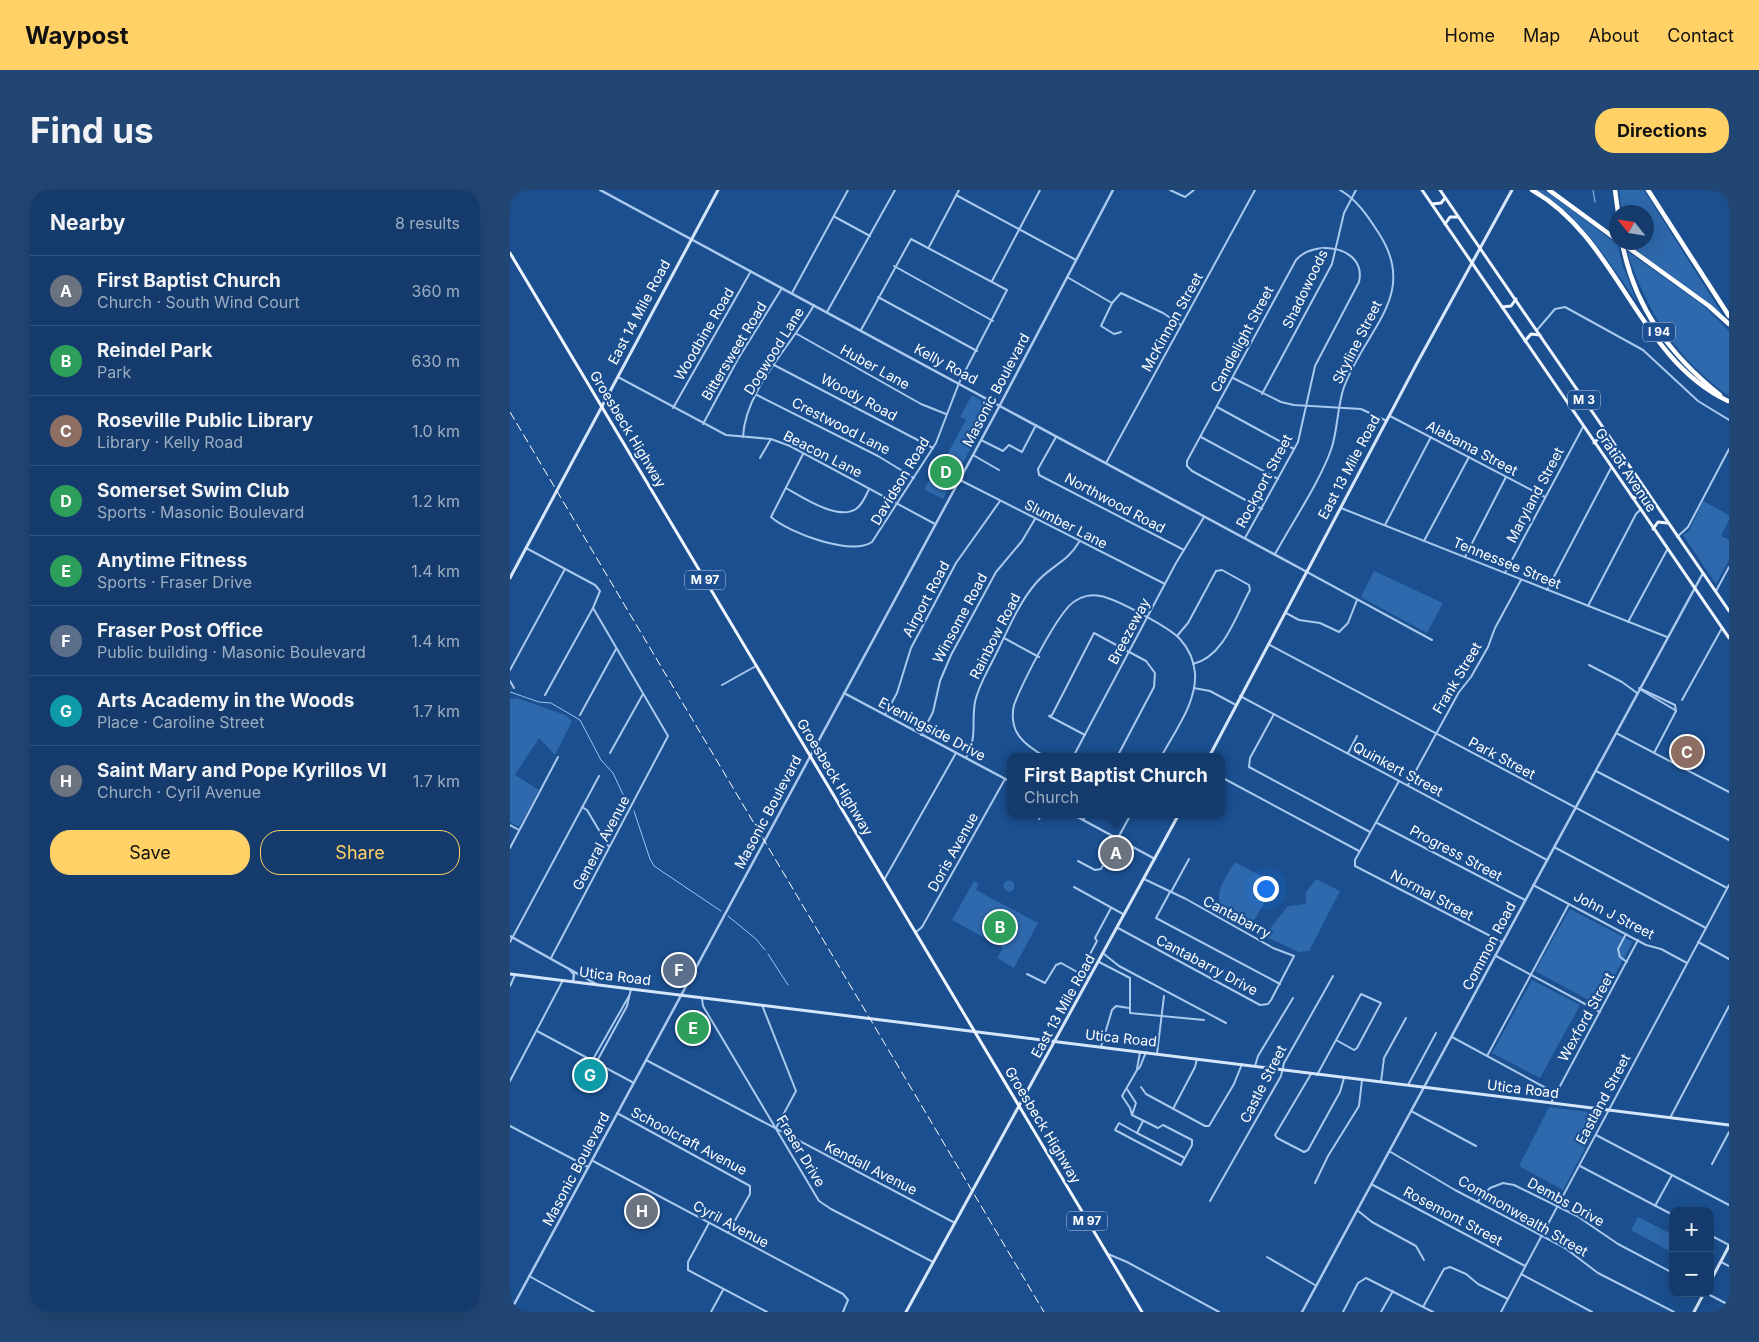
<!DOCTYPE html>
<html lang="en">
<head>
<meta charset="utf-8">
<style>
  body { margin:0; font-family:Inter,sans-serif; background:#214673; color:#f1f3f6 }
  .controls { position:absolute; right:15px; bottom:15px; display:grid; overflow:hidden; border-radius:10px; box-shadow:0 5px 20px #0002 }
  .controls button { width:45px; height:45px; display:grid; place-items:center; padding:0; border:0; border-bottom:1px solid #33557e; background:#143b6b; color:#f1f3f6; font:25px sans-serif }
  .compass { position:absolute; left:1099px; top:15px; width:45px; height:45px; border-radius:50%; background:#143b6b; box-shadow:0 5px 20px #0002; rotate:300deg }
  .you { position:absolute; left:755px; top:698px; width:18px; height:18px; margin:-12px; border:4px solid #fff; border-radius:50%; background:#1a73e8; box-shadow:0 0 0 8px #1a73e833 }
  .badge { display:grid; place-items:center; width:32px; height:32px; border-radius:50%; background:#ffd166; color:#fff; font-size:16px; font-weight:700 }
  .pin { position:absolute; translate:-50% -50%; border:2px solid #fff; box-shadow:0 1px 5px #0006 }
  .popup { position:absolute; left:497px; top:563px; width:218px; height:65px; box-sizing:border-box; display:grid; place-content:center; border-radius:10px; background:#143b6b; filter:drop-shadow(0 1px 4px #0005); font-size:16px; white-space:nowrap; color:#9dadc1 }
  .popup b { font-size:19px; color:#f1f3f6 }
  .popup::after { content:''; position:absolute; left:50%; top:100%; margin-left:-10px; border:10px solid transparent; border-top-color:#143b6b }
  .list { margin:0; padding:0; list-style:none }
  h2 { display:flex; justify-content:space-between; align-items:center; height:65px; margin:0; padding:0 20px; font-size:21px }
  h2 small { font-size:16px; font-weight:400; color:#9dadc1 }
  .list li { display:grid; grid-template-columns:32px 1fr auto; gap:15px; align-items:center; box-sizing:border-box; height:70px; padding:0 20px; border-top:1px solid #33557e }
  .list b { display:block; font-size:19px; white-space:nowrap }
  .list p { margin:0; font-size:16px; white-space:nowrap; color:#9dadc1 }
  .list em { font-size:16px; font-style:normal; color:#9dadc1 }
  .actions { display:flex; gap:10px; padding:15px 20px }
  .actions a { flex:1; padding:11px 0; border:1px solid #ffd166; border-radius:20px; text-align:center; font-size:18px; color:#ffd166 }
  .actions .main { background:#ffd166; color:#111 }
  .map { position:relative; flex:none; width:1219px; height:1122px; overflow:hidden; border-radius:20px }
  header { display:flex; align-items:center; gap:30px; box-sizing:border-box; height:70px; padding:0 25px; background:#ffd166; color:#111 }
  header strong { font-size:24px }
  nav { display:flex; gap:28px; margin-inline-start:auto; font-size:18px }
  .intro { display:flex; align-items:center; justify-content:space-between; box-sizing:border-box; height:120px; padding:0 30px }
  h1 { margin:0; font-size:35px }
  .button { padding:12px 22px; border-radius:20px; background:#ffd166; color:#111; font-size:18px; font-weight:700 }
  main { display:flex; gap:30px; padding:0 30px }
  aside { flex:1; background:#143b6b; border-radius:20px; box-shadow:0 5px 20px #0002 }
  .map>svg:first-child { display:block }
</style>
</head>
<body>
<header>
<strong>Waypost</strong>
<nav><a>Home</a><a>Map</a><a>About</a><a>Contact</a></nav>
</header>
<div class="intro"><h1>Find us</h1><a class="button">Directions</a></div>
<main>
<aside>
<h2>Nearby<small>8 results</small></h2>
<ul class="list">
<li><span class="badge" style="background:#6b7280">A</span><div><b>First Baptist Church</b><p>Church · South Wind Court</p></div><em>360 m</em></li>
<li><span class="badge" style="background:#2e9e5b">B</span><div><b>Reindel Park</b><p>Park</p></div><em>630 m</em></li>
<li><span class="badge" style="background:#8d6e63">C</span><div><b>Roseville Public Library</b><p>Library · Kelly Road</p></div><em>1.0 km</em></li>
<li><span class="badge" style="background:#2e9e5b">D</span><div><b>Somerset Swim Club</b><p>Sports · Masonic Boulevard</p></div><em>1.2 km</em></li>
<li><span class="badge" style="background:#2e9e5b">E</span><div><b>Anytime Fitness</b><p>Sports · Fraser Drive</p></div><em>1.4 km</em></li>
<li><span class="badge" style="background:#5c6f8a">F</span><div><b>Fraser Post Office</b><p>Public building · Masonic Boulevard</p></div><em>1.4 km</em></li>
<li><span class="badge" style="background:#0f9aa8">G</span><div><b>Arts Academy in the Woods</b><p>Place · Caroline Street</p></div><em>1.7 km</em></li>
<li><span class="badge" style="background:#6b7280">H</span><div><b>Saint Mary and Pope Kyrillos VI</b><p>Church · Cyril Avenue</p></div><em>1.7 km</em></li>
</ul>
<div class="actions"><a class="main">Save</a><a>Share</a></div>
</aside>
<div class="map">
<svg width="1219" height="1122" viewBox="0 0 1219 1122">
  <rect width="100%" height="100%" fill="#1b4f8f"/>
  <g fill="#2e69ad">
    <path d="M1027,0H1033L1042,5L1108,55L1112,74L1127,112C1097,70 1072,27 1027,0Z"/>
    <polygon points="1109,0 1134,0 1212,124 1117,53 1136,52 1136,22 1112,22"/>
    <path d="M1117,61L1194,116L1219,141V206C1167,170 1136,120 1117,61Z"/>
    <polygon points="462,205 483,218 433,309 414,299 425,280 428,281 456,230 450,227"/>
    <polygon points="1193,311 1219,325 1219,330 1211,346 1219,350 1219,370 1206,394 1173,345 1179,341"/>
    <polygon points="864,381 933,413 917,443 851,407"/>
    <polygon points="7,508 55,525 62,531 45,565 29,548 5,585 29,600 9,637 0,632 0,509"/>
    <path d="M725,672L762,692L763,698L742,734C700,718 702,707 725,672Z"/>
    <polygon points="806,689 830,701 799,761 789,762 754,746 778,716 796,714 796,702"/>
    <circle cx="499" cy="696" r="5.5"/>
    <polygon points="464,691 469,694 466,700 528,733 504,778 487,768 493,758 442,730"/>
    <polygon points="1060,719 1123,752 1088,815 1025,781"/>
    <polygon points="1022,790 1070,815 1030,888 982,863"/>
    <polygon points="1039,917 1093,924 1053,1000 1009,976"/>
    <polygon points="1128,1027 1163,1045 1163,1063 1121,1040"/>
  </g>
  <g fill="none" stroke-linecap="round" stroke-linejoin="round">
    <g stroke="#9cc4f0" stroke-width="1">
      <polyline points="1083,0 1085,12"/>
      <polyline points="0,502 29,512 41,513 70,530 91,570 103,583 117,613"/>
      <polyline points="124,621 140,669 144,676 211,721"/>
      <polyline points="218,726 246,749 255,760"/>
      <polyline points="258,764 278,795"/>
    </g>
    <g stroke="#a9c9ee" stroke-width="2">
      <polyline points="660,0 675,7 684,0"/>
      <polyline points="446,5 566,70"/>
      <polyline points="325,27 360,46"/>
      <polyline points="419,57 449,0"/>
      <polyline points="384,76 483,131"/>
      <polyline points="557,87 602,113"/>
      <polyline points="482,91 530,0"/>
      <polyline points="282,103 338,0"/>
      <polyline points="368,107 467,161"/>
      <polyline points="317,122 385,0"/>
      <polyline points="1027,140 1045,119 1055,117 1133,160 1188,211 1219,230"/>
      <polyline points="611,142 604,144 591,136 602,113 611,103 653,123 671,135"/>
      <polyline points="287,144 411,214 436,224"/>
      <polyline points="264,175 423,258"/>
      <polyline points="108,187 216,245 261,249 280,256 425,334"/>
      <polyline points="723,188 771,212 784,215 851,219 877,231"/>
      <polyline points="752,204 822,74 834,23 846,0"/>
      <polyline points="247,205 368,266 404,288"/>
      <polyline points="707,217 784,259"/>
      <polyline points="163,218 241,81"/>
      <polyline points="880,226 1035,307"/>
      <polyline points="193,234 228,169 272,98"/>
      <path d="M233,247C235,200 282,155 304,115"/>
      <polyline points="546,247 528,279 529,285 674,360"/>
      <polyline points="691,247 768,289"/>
      <polyline points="471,250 493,261 499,255 512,262 526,235"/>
      <path d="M293,264L261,327C279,343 341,366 362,352L426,253L449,193L497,100L401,49L351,140"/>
      <polyline points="463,265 489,280"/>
      <polyline points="250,268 261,249"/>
      <polyline points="596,273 745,0"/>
      <polyline points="450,290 655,394"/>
      <path d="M276,298C292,307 328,331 346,319C352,315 356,306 359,299"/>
      <polyline points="831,318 1157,447"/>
      <polyline points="875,335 921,247"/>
      <polyline points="1167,347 1178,337 1219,259"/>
      <path d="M735,348L788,252L805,176L849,92C857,57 805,48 786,70L677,271V276L682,281L752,319"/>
      <polyline points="914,351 959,267"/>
      <polyline points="16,358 85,395 90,401 83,418 35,505"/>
      <path d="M765,364C783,331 808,295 821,260C828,240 827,217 834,197C855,139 910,105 868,42C857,25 847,10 830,0"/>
      <polyline points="955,367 996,287"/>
      <polyline points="797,382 922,450"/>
      <polyline points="995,383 1073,237"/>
      <polyline points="1037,400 1101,278"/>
      <polyline points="1206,401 1219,377"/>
      <polyline points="1078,416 1126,324 1130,320"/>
      <polyline points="776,423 789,430 810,433 829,442 838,433 847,410"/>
      <polyline points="1118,432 1157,360"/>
      <path d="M667,446L678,433L706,381L712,380L739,395L740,400C726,425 714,467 683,474"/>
      <polyline points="494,448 529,467"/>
      <polyline points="758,454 1217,698"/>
      <polyline points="1079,475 1112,492 1127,503"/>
      <polyline points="0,480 55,379"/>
      <polyline points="0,491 4,498"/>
      <polyline points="212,495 246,476"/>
      <polyline points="684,498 700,501 726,515"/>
      <polyline points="1129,498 1165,515 1166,521"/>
      <polyline points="1131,500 1165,520"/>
      <polyline points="730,506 1037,670"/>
      <polyline points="1172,510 1212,438"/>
      <polyline points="764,524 740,568 739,577 860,642"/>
      <polyline points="70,525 106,459"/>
      <polyline points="375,525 387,503 401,458 446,373 490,311"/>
      <polyline points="1106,543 1219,602"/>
      <polyline points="411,545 423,522 430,491 441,465 486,382 512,351 525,329"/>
      <polyline points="575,545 539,526 542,525 584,443 636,471 645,483 644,497 607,567"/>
      <polyline points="100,563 133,504"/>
      <polyline points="838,563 847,546"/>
      <polyline points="1144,563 1166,521"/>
      <path d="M536,567C514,555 498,542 504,515C512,494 548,421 565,411C572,406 582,404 590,406C605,408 660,438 670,449C678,458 684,471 685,483C687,513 664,542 651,567"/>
      <polyline points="563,567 666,373 694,327"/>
      <path d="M456,568C468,544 461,536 465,512C468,497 476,484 483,470C496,445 507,415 526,393C540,376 557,373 569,352"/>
      <polyline points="1086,581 1219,650"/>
      <polyline points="711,587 849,661"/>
      <polyline points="889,591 845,670 845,676 992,752"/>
      <polyline points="898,595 949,502 961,487 978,457 985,438 1011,390"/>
      <polyline points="72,617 77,620 99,657"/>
      <polyline points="529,629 532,624"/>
      <polyline points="573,630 577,624"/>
      <polyline points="867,633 1015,710"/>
      <polyline points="0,635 9,640"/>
      <polyline points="1044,657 1196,738"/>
      <polyline points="0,658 48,567"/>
      <polyline points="568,671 585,680 591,679 621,624"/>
      <polyline points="374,690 446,563"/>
      <polyline points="1023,695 1136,755 1151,759 1177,773"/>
      <polyline points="564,697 613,724"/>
      <polyline points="660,702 646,728 770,794"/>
      <polyline points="661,702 679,669"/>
      <polyline points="608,738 750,815 758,814 761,810 784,766 763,758 676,709 634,689"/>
      <polyline points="405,743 412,737 495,589"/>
      <polyline points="1116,744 1108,759 1110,767 1117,772"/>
      <polyline points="0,752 89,586"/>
      <polyline points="1188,752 1219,769"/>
      <polyline points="594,764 609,776 716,833"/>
      <polyline points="986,766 1090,822"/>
      <polyline points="41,768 158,546 83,418"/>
      <polyline points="589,772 620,788 620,823 694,830"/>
      <polyline points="570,783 587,751 585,748 601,718"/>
      <polyline points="517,784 535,793 546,775 551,773 578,788"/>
      <polyline points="0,796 5,785"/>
      <polyline points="192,808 193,816 309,1011 321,1019 423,1072"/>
      <polyline points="252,815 286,901 266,938"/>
      <polyline points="27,841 124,893"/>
      <polyline points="942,847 1045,903"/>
      <polyline points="591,857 602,820 606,816 619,818"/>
      <polyline points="647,864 654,806"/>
      <polyline points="977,866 1059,714"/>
      <polyline points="136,870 445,1033"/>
      <polyline points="82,871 119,806"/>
      <polyline points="86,873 117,816 121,799"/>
      <polyline points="745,876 748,866 783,808"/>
      <polyline points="627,879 630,862"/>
      <polyline points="801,884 765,945 767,948 794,962 798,960 830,902 834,888"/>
      <polyline points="807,885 851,804 871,813 847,858 844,860 826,850"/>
      <polyline points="0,891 52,792"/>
      <polyline points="871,892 874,868 896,828"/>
      <polyline points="898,895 926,843"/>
      <polyline points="631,897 636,904 695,936 699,936 724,894 732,874"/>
      <polyline points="617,899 626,913 622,925"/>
      <polyline points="1041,913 1128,750"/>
      <polyline points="663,919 685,877 687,869"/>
      <polyline points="901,921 966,956"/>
      <polyline points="107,923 240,996 240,1004 218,1043"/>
      <polyline points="1160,928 1219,816"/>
      <polyline points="633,931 627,943 609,933 605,940 671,975 682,955 682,950 653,935 648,938 622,925 620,918 612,906 627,880 630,877 636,862"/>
      <polyline points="0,936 78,977"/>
      <polyline points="627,943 675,968"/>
      <polyline points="1086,945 1219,1015"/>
      <polyline points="879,961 945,1000 1055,1058 1088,1083 1164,1122"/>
      <polyline points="83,971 333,1104 338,1110 333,1122"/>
      <polyline points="1202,974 1219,942"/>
      <polyline points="1070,976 1163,1025"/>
      <polyline points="805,993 818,966 849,916 852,890"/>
      <polyline points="861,994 1015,1076"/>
      <polyline points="700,1011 771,886 774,873 823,786"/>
      <polyline points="967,1012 980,998 993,993 1004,995 1067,1026 1108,1054 1163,1083"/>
      <polyline points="1145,1016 1162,985"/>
      <polyline points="847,1020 862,1032 906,1056 914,1070"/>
      <polyline points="199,1033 178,1072 178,1080 257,1122"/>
      <polyline points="1200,1045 1219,1055"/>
      <polyline points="598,1064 617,1072 709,1122"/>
      <polyline points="757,1067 805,1095"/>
      <polyline points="1211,1072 1219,1076"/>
      <polyline points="1011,1084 1082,1122"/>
      <polyline points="19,1086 84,1122"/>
      <polyline points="1196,1103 1219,1115"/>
      <polyline points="913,1117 934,1079 940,1077 956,1084 968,1094 998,1109"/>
      <polyline points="2,1118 9,1122"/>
      <polyline points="201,1122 213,1100"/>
      <polyline points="833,1122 848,1093 856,1088 923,1122"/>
      <polyline points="871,1122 883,1101"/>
      <polyline points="991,1122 1219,695"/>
    </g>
    <g stroke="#a9c9ee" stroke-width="2.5">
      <polyline points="90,0 797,382"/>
      <polyline points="334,503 501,592"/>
      <polyline points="562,624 645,669"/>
      <polyline points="0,746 86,794"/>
      <polyline points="60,780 64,784 63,792"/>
      <polyline points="0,1122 490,215 603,0"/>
      <polyline points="792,1122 1193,383"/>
    </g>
    <g stroke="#d6e6fa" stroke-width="3">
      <polyline points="0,388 208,0"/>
      <polyline points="699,567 906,175 1002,0"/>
      <polyline points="0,784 1219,935"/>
      <polyline points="1200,1092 1219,1056"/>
      <polyline points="396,1122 669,624"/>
      <polyline points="1184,1122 1194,1103"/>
    </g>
    <g stroke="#f0f6ff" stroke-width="3">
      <polyline points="912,0 1219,448"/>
      <polyline points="930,0 1219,421"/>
      <polyline points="922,14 931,13 935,8"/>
      <polyline points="935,34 940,27 948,27"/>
      <polyline points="0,63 632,1122"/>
      <polyline points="992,117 1001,116 1006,109"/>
      <polyline points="1015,151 1021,144 1030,145"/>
      <polyline points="1059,215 1068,216 1074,210"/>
      <polyline points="1084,253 1090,247 1099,247"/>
      <polyline points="1122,307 1131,308 1137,302"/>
      <polyline points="1143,339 1148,332 1157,333"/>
    </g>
    <g stroke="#fff" stroke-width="4.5">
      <path d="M1022,0C1109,49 1127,168 1218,211"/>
      <polyline points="1039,0 1106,49"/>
      <polyline points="1105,0 1108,22"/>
      <polyline points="1138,0 1219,126"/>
      <path d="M1112,52C1124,117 1160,165 1210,205"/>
      <polyline points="1123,61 1199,116 1219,134"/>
    </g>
    <polyline stroke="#fff" stroke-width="1" stroke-dasharray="9 4" stroke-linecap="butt" points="0,222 534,1122"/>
    <polyline stroke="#fff" stroke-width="4.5" points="1111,52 1123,61"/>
  </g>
  <g text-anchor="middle" stroke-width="4.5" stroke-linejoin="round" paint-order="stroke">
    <g fill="#1b4f8f" stroke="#bbcadd" stroke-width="1">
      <rect x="1133" y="132.5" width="32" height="19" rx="4"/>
      <rect x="1058" y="200.5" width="32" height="19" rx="4"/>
      <rect x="175" y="380.5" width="40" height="19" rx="4"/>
      <rect x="557" y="1021.5" width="40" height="19" rx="4"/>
    </g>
    <g font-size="12" font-weight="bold" fill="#fff">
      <text x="1149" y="146">I 94</text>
      <text x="1074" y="214">M 3</text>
      <text x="195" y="394">M 97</text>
      <text x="577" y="1035">M 97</text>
    </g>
    <g font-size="14" fill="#fff" stroke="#1b4f8f">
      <text transform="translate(795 99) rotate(-64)" y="5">Shadowoods</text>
      <text transform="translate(129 122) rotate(-62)" y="5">East 14 Mile Road</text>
      <text transform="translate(662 132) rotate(-61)" y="5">McKinnon Street</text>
      <text transform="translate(194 144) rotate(-60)" y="5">Woodbine Road</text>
      <text transform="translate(732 149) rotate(-62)" y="5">Candlelight Street</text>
      <text transform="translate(847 152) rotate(-63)" y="5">Skyline Street</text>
      <text transform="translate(224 161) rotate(-59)" y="5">Bittersweet Road</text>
      <text transform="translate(264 161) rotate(-58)" y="5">Dogwood Lane</text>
      <text transform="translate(436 174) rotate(28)" y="5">Kelly Road</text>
      <text transform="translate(365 177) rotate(29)" y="5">Huber Lane</text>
      <text transform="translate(486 200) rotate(-62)" y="5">Masonic Boulevard</text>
      <text transform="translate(349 207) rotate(28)" y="5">Woody Road</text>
      <text transform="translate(331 236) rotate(27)" y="5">Crestwood Lane</text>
      <text transform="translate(118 239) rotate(59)" y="5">Groesbeck Highway</text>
      <text transform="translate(962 258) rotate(28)" y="5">Alabama Street</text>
      <text transform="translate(313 264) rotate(27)" y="5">Beacon Lane</text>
      <text transform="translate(839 277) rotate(-62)" y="5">East 13 Mile Road</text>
      <text transform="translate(1116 280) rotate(56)" y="5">Gratiot Avenue</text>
      <text transform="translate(390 291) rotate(-59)" y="5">Davidson Road</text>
      <text transform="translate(754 291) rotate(-62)" y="5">Rockport Street</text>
      <text transform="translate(1025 305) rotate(-62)" y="5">Maryland Street</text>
      <text transform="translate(605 313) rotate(28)" y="5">Northwood Road</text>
      <text transform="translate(556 334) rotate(27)" y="5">Slumber Lane</text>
      <text transform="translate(997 373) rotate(22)" y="5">Tennessee Street</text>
      <text transform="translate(416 409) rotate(-62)" y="5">Airport Road</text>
      <text transform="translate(450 428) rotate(-62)" y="5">Winsome Road</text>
      <text transform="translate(619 441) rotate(-62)" y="5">Breezeway</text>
      <text transform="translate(485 446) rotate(-63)" y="5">Rainbow Road</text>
      <text transform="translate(947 488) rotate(-59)" y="5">Frank Street</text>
      <text transform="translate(422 539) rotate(28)" y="5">Eveningside Drive</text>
      <text transform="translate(992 568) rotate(28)" y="5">Park Street</text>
      <text transform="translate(888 579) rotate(28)" y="5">Quinkert Street</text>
      <text transform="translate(325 587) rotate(59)" y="5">Groesbeck Highway</text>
      <text transform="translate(258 622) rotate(-62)" y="5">Masonic Boulevard</text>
      <text transform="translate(91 653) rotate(-62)" y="5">General Avenue</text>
      <text transform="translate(443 662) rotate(-61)" y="5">Doris Avenue</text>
      <text transform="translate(946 663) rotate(28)" y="5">Progress Street</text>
      <text transform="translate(922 705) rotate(28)" y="5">Normal Street</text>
      <text transform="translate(1104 725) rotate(27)" y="5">John J Street</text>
      <text transform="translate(727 727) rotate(28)" y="5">Cantabarry</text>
      <text transform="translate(979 756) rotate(-62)" y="5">Common Road</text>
      <text transform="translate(697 775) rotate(28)" y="5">Cantabarry Drive</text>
      <text transform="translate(105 786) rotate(7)" y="5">Utica Road</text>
      <text transform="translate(553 816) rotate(-61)" y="5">East 13 Mile Road</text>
      <text transform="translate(1076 827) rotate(-61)" y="5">Wexford Street</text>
      <text transform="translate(611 848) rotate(6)" y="5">Utica Road</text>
      <text transform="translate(753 894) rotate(-63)" y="5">Castle Street</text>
      <text transform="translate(1013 899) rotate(7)" y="5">Utica Road</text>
      <text transform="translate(1093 909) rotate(-62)" y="5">Eastland Street</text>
      <text transform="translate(533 935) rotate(59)" y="5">Groesbeck Highway</text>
      <text transform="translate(179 951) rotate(28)" y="5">Schoolcraft Avenue</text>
      <text transform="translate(291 961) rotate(59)" y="5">Fraser Drive</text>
      <text transform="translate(361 978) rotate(27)" y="5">Kendall Avenue</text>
      <text transform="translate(66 979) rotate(-62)" y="5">Masonic Boulevard</text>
      <text transform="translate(1056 1012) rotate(29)" y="5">Dembs Drive</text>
      <text transform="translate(943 1026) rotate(28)" y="5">Rosemont Street</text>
      <text transform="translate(1013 1026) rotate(30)" y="5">Commonwealth Street</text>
      <text transform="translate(221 1034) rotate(28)" y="5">Cyril Avenue</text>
    </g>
  </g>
</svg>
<div class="controls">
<button>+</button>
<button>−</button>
</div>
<svg class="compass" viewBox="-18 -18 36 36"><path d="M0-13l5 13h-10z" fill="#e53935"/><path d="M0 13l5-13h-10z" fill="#9dadc1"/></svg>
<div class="you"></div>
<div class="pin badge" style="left:606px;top:663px;background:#6b7280">A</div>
<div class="popup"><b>First Baptist Church</b>Church</div>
<div class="pin badge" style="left:490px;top:737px;background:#2e9e5b">B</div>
<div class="pin badge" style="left:1177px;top:562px;background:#8d6e63">C</div>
<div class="pin badge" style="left:436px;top:282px;background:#2e9e5b">D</div>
<div class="pin badge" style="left:183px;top:838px;background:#2e9e5b">E</div>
<div class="pin badge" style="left:169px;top:780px;background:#5c6f8a">F</div>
<div class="pin badge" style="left:80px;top:885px;background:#0f9aa8">G</div>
<div class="pin badge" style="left:132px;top:1021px;background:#6b7280">H</div>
</div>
</main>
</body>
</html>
